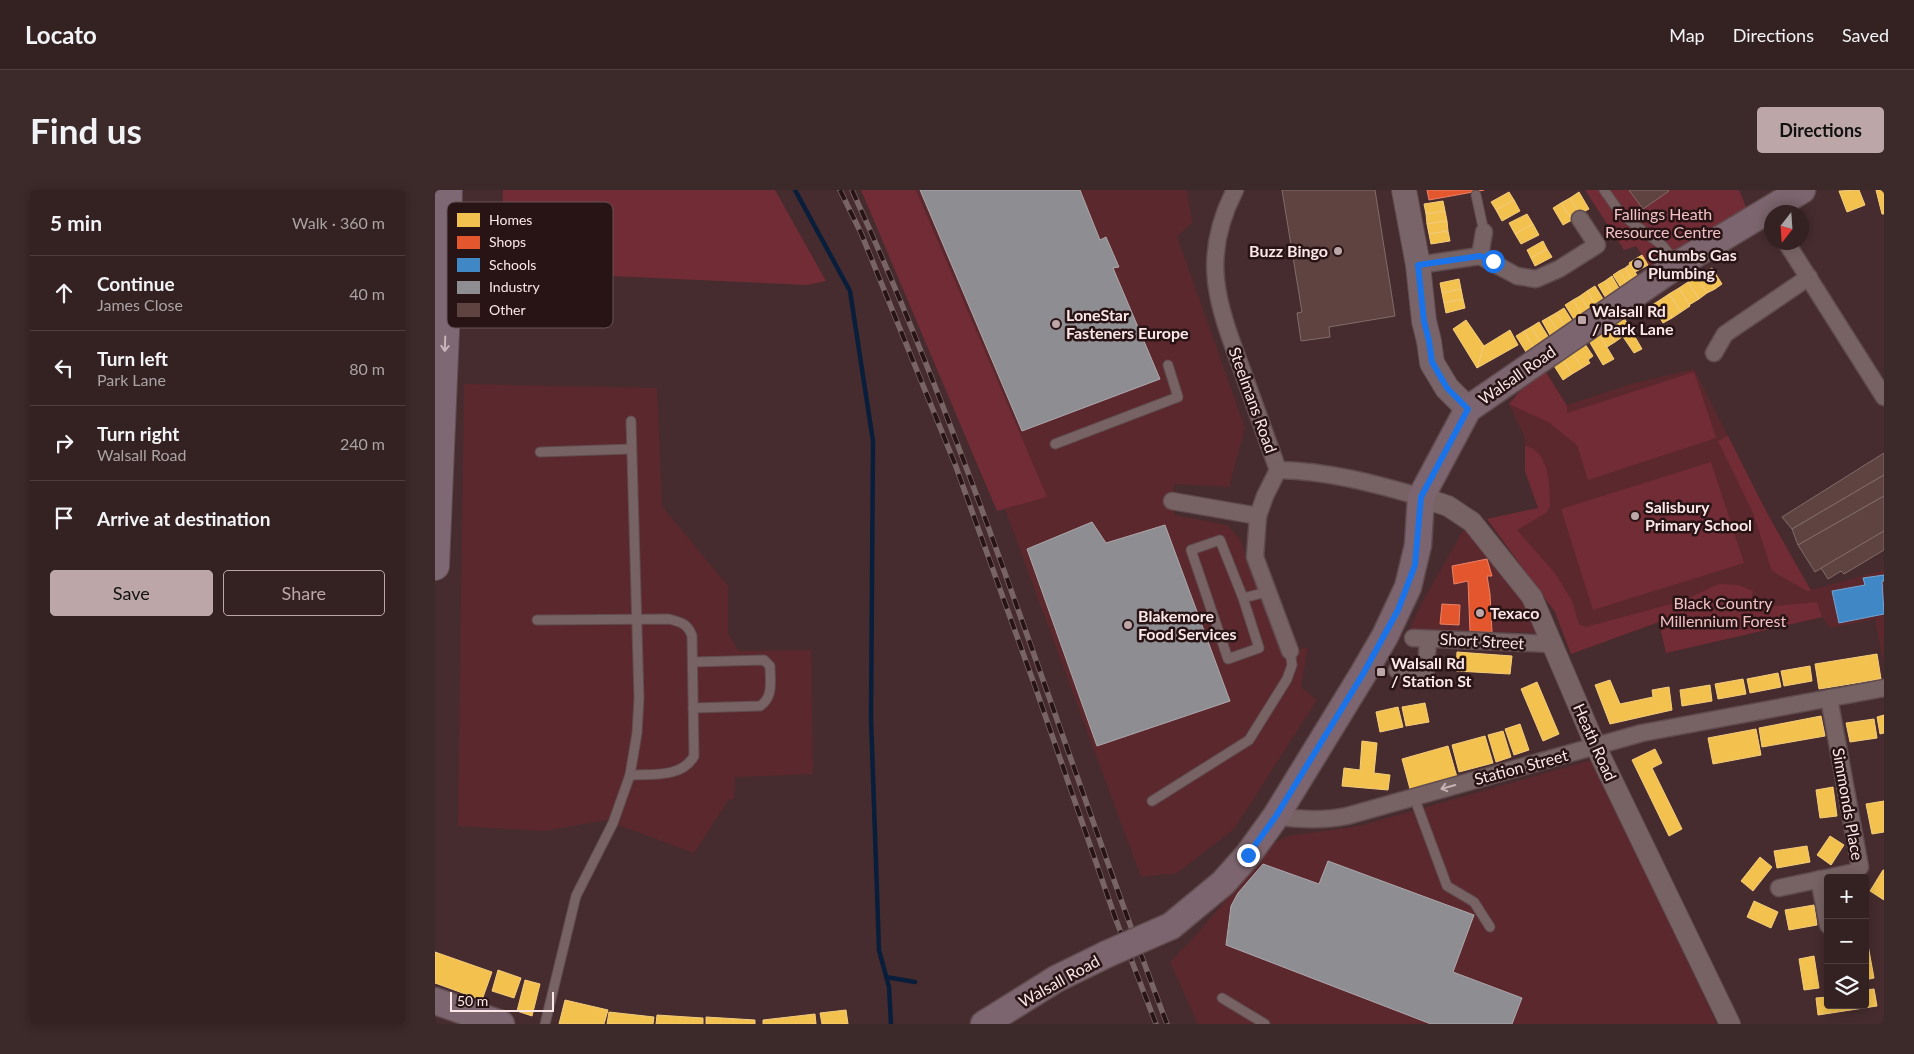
<!DOCTYPE html>
<html lang="en">
<head>
<meta charset="utf-8">
<style>
  body { margin:0; font-family:Lato,sans-serif; background:#3c292a; color:#f1f3f6 }
  .controls { position:absolute; right:15px; bottom:15px; display:grid; overflow:hidden; border-radius:5px; box-shadow:0 2px 12px #0003 }
  .controls button { width:45px; height:45px; display:grid; place-items:center; padding:0; border:0; border-bottom:1px solid #4e3e40; background:#342122; color:#f1f3f6; font:25px sans-serif }
  .compass { position:absolute; left:1329px; top:15px; width:45px; height:45px; border-radius:50%; background:#342122; box-shadow:0 2px 12px #0003; rotate:197deg }
  .scale { position:absolute; left:15px; bottom:12px; width:104px; box-sizing:border-box; padding-left:5px; border:2px solid #fbe7e8; border-top:0; font-size:14px; line-height:18px; white-space:nowrap; color:#fbe7e8; -webkit-text-stroke:4px #281315; paint-order:stroke }
  .stop { position:absolute; width:15px; height:15px; margin:-11px; border:4px solid #1a73e8; border-radius:50%; background:#fff }
  .stop.end { background:#1a73e8; border-color:#fff; box-shadow:0 1px 5px #0008 }
  .list { margin:0; padding:0; list-style:none }
  h2 { display:flex; justify-content:space-between; align-items:center; height:65px; margin:0; padding:0 20px; font-size:21px }
  h2 small { font-size:16px; font-weight:400; color:#a9a3a5 }
  .list li { display:grid; grid-template-columns:32px 1fr auto; gap:15px; align-items:center; box-sizing:border-box; height:75px; padding:0 20px; border-top:1px solid #4e3e40 }
  .list b { display:block; font-size:19px; white-space:nowrap }
  .list p { margin:0; font-size:16px; white-space:nowrap; color:#a9a3a5 }
  .list em { font-size:16px; font-style:normal; color:#a9a3a5 }
  .actions { display:flex; gap:10px; padding:15px 20px }
  .actions a { flex:1; padding:11px 0; border:1px solid #bca6a7; border-radius:5px; text-align:center; font-size:18px; color:#bca6a7 }
  .actions .main { background:#bca6a7; color:#111 }
  .icon { flex:none; width:28px; height:28px; fill:none; stroke:currentColor; stroke-width:2; stroke-linecap:round; stroke-linejoin:round }
  .map { position:relative; flex:none; width:1449px; height:834px; overflow:hidden; border-radius:5px }
  header { display:flex; align-items:center; gap:30px; box-sizing:border-box; height:70px; padding:0 25px; background:#342122; border-bottom:1px solid #4e3e40 }
  header strong { font-size:24px }
  nav { display:flex; gap:28px; margin-inline-start:auto; font-size:18px }
  .intro { display:flex; align-items:center; justify-content:space-between; box-sizing:border-box; height:120px; padding:0 30px }
  h1 { margin:0; font-size:35px }
  .button { padding:12px 22px; border-radius:5px; background:#bca6a7; color:#111; font-size:18px; font-weight:700 }
  main { display:flex; gap:30px; padding:0 30px }
  aside { flex:1; background:#342122; border-radius:5px; box-shadow:0 2px 12px #0003 }
  .map>svg:first-child { display:block }
</style>
</head>
<body>
<header>
<strong>Locato</strong>
<nav><a>Map</a><a>Directions</a><a>Saved</a></nav>
</header>
<div class="intro"><h1>Find us</h1><a class="button">Directions</a></div>
<main>
<aside>
<h2>5 min<small>Walk · 360 m</small></h2>
<ul class="list">
<li><svg class="icon" aria-label="ahead" viewBox="0 0 24 24"><path d="M12 20V5M6 11l6-6 6 6"/></svg><div><b>Continue</b><p>James Close</p></div><em>40 m</em></li>
<li><svg class="icon" aria-label="left" viewBox="0 0 24 24"><path d="M17 20v-9H6M10 6l-5 5 5 5"/></svg><div><b>Turn left</b><p>Park Lane</p></div><em>80 m</em></li>
<li><svg class="icon" aria-label="right" viewBox="0 0 24 24"><path d="M7 20v-9h11M14 6l5 5-5 5"/></svg><div><b>Turn right</b><p>Walsall Road</p></div><em>240 m</em></li>
<li><svg class="icon" aria-label="arrive" viewBox="0 0 24 24"><path d="M6 21V4h12l-3 4 3 4H6"/></svg><div><b>Arrive at destination</b></div></li>
</ul>
<div class="actions"><a class="main">Save</a><a>Share</a></div>
</aside>
<div class="map">
<svg width="1449" height="834" viewBox="0 0 1449 834">
  <rect width="100%" height="100%" fill="#462c2e"/>
  <g fill="#5b282d">
    <polygon points="481,0 752,0 757,33 742,46 810,238 794,297 739,294 739,325 792,335 805,349 848,463 873,457 866,497 882,510 799,639 742,683 706,687 570,319 611,307"/>
    <polygon points="1107,176 1132,215 1196,194 1259,179 1332,323 1376,400 1449,380 1449,477 1440,429 1395,438 1387,427 1231,463 1224,432 1136,464 1120,422 1052,329 1103,318 1090,281 1090,248 1074,214"/>
    <polygon points="29,194 222,198 227,316 293,396 293,443 304,461 376,460 378,584 300,587 299,609 294,609 259,663 170,630 110,641 23,636"/>
    <polygon points="1030,337 1082,395 1108,443 974,440 988,411"/>
    <polygon points="1157,570 1282,834 763,834 735,772 762,744 840,652 853,646 925,636"/>
  </g>
  <g fill="#722c36">
    <polygon points="68,0 340,0 391,91 372,95 66,81"/>
    <polygon points="426,0 481,0 612,307 562,321"/>
    <polygon points="1150,0 1304,0 1311,17 1218,81 1201,56 1189,60"/>
    <polygon points="1107,176 1132,216 1132,223 1259,182 1281,248 1153,290 1142,255 1113,232 1074,214"/>
    <polygon points="1293,246 1332,323 1376,401 1372,401 1337,381 1318,323 1283,251"/>
    <path d="M1090,256C1115,261 1115,296 1115,317L1111,323L1082,340L1120,383L1137,411L1144,434L1151,437L1247,411L1284,394L1304,395L1318,401L1316,411L1319,418L1382,412L1387,427L1231,463L1224,432L1136,464L1120,422L1052,329L1103,318L1090,281Z"/>
    <polygon points="1276,272 1309,373 1158,420 1126,319"/>
  </g>
  <g fill="#f2c14e" stroke="#f5cc7c">
    <polygon points="1424,0 1430,15 1412,22 1404,1"/>
    <polygon points="1441,0 1449,0 1449,24 1447,24"/>
    <polygon points="1074,2 1079,10 1061,20 1056,12"/>
    <polygon points="1144,2 1154,19 1145,24 1135,8"/>
    <polygon points="1135,8 1145,24 1137,30 1126,13"/>
    <polygon points="1079,10 1085,21 1067,31 1061,20"/>
    <polygon points="1008,11 1010,21 991,24 989,14"/>
    <polygon points="1126,13 1137,30 1128,35 1118,18"/>
    <polygon points="1010,21 1012,31 992,34 991,24"/>
    <polygon points="1092,24 1098,34 1080,44 1074,33"/>
    <polygon points="1012,31 1013,41 994,44 992,34"/>
    <polygon points="1098,34 1104,45 1086,54 1080,44"/>
    <polygon points="1013,41 1015,51 996,54 994,44"/>
    <polygon points="1108,51 1112,59 1096,68 1092,60"/>
    <polygon points="1112,59 1117,67 1100,76 1096,68"/>
    <polygon points="1207,65 1213,75 1200,82 1194,73"/>
    <polygon points="1195,74 1205,90 1199,94 1190,78"/>
    <polygon points="1190,78 1199,94 1194,97 1184,81"/>
    <polygon points="1277,78 1287,94 1280,99 1269,82"/>
    <polygon points="1184,81 1194,97 1188,101 1178,85"/>
    <polygon points="1269,82 1280,99 1272,103 1262,87"/>
    <polygon points="1177,86 1186,102 1179,106 1170,91"/>
    <polygon points="1262,87 1272,103 1264,109 1253,92"/>
    <polygon points="1024,89 1026,99 1007,103 1005,93"/>
    <polygon points="1170,91 1179,106 1172,110 1163,95"/>
    <polygon points="1253,92 1264,109 1254,115 1244,98"/>
    <polygon points="1160,96 1170,112 1162,117 1152,101"/>
    <polygon points="1244,98 1255,116 1246,122 1234,104"/>
    <polygon points="1026,99 1028,109 1009,113 1007,103"/>
    <polygon points="1152,101 1162,117 1155,122 1145,106"/>
    <polygon points="1234,104 1246,122 1237,128 1225,110"/>
    <polygon points="1145,106 1155,122 1148,126 1138,110"/>
    <polygon points="1028,109 1030,118 1011,123 1009,113"/>
    <polygon points="1138,110 1148,126 1140,131 1130,115"/>
    <polygon points="1225,110 1237,128 1228,133 1217,115"/>
    <polygon points="1129,118 1139,134 1131,138 1121,123"/>
    <polygon points="1121,123 1131,138 1124,143 1114,127"/>
    <polygon points="1188,126 1207,159 1199,163 1178,132"/>
    <polygon points="1114,127 1124,143 1116,147 1107,131"/>
    <polygon points="1031,130 1049,156 1042,178 1018,139"/>
    <polygon points="1104,132 1114,148 1106,153 1096,137"/>
    <polygon points="1178,132 1187,147 1180,152 1170,137"/>
    <polygon points="1096,137 1106,153 1098,157 1089,141"/>
    <polygon points="1170,137 1180,152 1172,157 1162,142"/>
    <polygon points="1075,140 1083,155 1042,178 1049,156"/>
    <polygon points="1089,141 1098,157 1091,162 1081,146"/>
    <polygon points="1164,144 1179,169 1168,175 1154,151"/>
    <polygon points="1148,151 1158,166 1153,170 1155,173 1147,178 1135,159"/>
    <polygon points="1135,159 1147,178 1137,184 1125,165"/>
    <polygon points="1125,165 1137,184 1128,190 1116,171"/>
    <polygon points="1022,462 1077,466 1075,484 1021,481"/>
    <polygon points="1442,464 1446,489 1384,499 1380,474"/>
    <polygon points="1375,476 1377,491 1349,496 1346,481"/>
    <polygon points="1343,483 1346,497 1315,503 1312,489"/>
    <polygon points="1308,489 1311,504 1283,509 1280,494"/>
    <polygon points="1175,490 1185,514 1218,507 1217,500 1234,497 1237,520 1175,534 1160,495"/>
    <polygon points="1102,492 1124,544 1108,551 1086,499"/>
    <polygon points="1275,495 1277,511 1247,516 1245,500"/>
    <polygon points="990,513 994,532 971,536 967,517"/>
    <polygon points="963,517 968,537 945,542 941,522"/>
    <polygon points="1449,525 1449,543 1445,544 1442,527"/>
    <polygon points="1386,526 1390,546 1327,557 1324,538"/>
    <polygon points="1439,529 1442,548 1415,552 1411,533"/>
    <polygon points="1085,534 1094,560 1079,565 1070,539"/>
    <polygon points="1321,539 1326,565 1278,574 1273,548"/>
    <polygon points="1068,541 1076,567 1061,572 1053,545"/>
    <polygon points="1050,546 1058,573 1024,582 1017,555"/>
    <polygon points="927,551 942,553 939,583 955,585 953,600 907,596 909,578 925,580"/>
    <polygon points="1013,556 1022,587 975,599 967,569"/>
    <polygon points="1220,559 1227,573 1217,578 1247,639 1234,646 1197,570"/>
    <polygon points="1398,597 1402,626 1385,628 1381,600"/>
    <polygon points="1449,611 1449,642 1437,644 1431,614"/>
    <polygon points="1395,646 1409,655 1396,675 1382,665"/>
    <polygon points="1372,656 1375,672 1342,678 1339,661"/>
    <polygon points="1325,667 1337,677 1318,701 1306,691"/>
    <polygon points="1448,680 1449,680 1449,710 1435,701"/>
    <polygon points="1430,705 1433,721 1430,721"/>
    <polygon points="1319,711 1343,722 1336,738 1312,727"/>
    <polygon points="1379,715 1382,735 1354,740 1350,720"/>
    <polygon points="1430,755 1433,755 1439,788 1430,790"/>
    <polygon points="0,762 57,782 47,810 0,793"/>
    <polygon points="1379,766 1384,798 1369,800 1364,769"/>
    <polygon points="63,780 86,788 79,808 57,801"/>
    <polygon points="90,790 105,794 97,826 82,821"/>
    <polygon points="1439,799 1442,816 1383,825 1381,808 1393,807 1393,815 1430,815 1430,800"/>
    <polygon points="130,810 173,820 169,834 124,834"/>
    <polygon points="411,820 413,834 387,834 385,823"/>
    <polygon points="174,822 219,827 218,834 172,834"/>
    <polygon points="380,824 381,834 328,834 328,830"/>
    <polygon points="222,825 268,828 268,834 221,834"/>
    <polygon points="271,827 320,830 320,834 271,834"/>
  </g>
  <g fill="#e4572e" stroke="#eb8266">
    <polygon points="992,0 1049,0 994,10"/>
    <polygon points="1052,369 1057,386 1052,386 1055,404 1057,442 1035,442 1033,391 1019,394 1017,376"/>
    <polygon points="1007,414 1025,415 1024,435 1005,434"/>
  </g>
  <polygon fill="#3f88c5" stroke="#77a4d0" points="1449,385 1449,391 1447,391 1449,424 1404,433 1397,401 1430,395 1428,388"/>
  <g fill="#8d8d92" stroke="#aea8ac">
    <polygon points="485,0 645,0 665,50 671,47 684,77 678,78 725,189 587,241"/>
    <polygon points="657,332 671,353 730,335 795,511 662,556 592,359"/>
    <polygon points="893,671 1039,725 1018,782 1087,808 1077,834 996,834 791,755 796,716 803,703 828,674 884,694"/>
  </g>
  <g fill="none" stroke-linecap="round" stroke-linejoin="round">
    <g stroke="#091e3b" stroke-width="4.5">
      <polyline points="360,0 415,101 438,251 436,528 444,760 454,797 456,834"/>
      <polyline points="451,787 480,792"/>
    </g>
  </g>
  <g fill="#5e4340" stroke="#826c6a">
    <polygon points="847,0 940,0 960,126 894,137 895,147 866,151 862,123 867,122"/>
    <polygon points="1194,0 1233,0 1234,1 1208,19"/>
    <polygon points="1449,263 1449,285 1357,339 1347,327"/>
    <polygon points="1449,285 1449,306 1363,355 1357,339"/>
    <polygon points="1449,306 1449,341 1380,382 1363,355"/>
    <polygon points="1449,341 1449,360 1409,384 1406,381 1393,389 1386,378"/>
  </g>
  <g fill="none" stroke-linecap="round" stroke-linejoin="round">
    <g stroke="#604b4e" stroke-width="11">
      <g id="service">
        <polyline points="1169,0 1186,24 1228,56 1241,73"/>
        <polyline points="1041,5 1049,42"/>
        <polyline points="620,254 743,207 733,175"/>
        <polyline points="105,262 196,259"/>
        <polyline points="808,408 785,350 756,360 793,469 824,458 808,408 832,402"/>
        <path d="M102,430L234,429C246,432 253,434 257,446L259,566C247,588 217,584 195,585"/>
        <path d="M258,472L329,470L335,476C335,490 339,507 325,516L258,518"/>
        <polyline points="979,607 1012,696 1039,712 1055,737"/>
        <polyline points="717,611 814,550 852,489 857,475 855,461"/>
        <polyline points="787,808 830,834"/>
        <polyline points="110,834 141,706 178,633 195,585 202,543 204,508 196,231"/>
      </g>
    </g>
    <g stroke="#604b4e" stroke-width="19">
      <g id="minor">
        <path d="M800,0C765,68 782,113 807,180C819,213 831,247 843,280"/>
        <polyline points="1351,52 1449,207"/>
        <polyline points="1045,66 1049,42"/>
        <polyline points="983,75 1045,66 1082,86 1101,89 1124,79 1162,55 1145,29"/>
        <polyline points="1279,163 1290,144 1374,87"/>
        <path d="M843,280C893,281 938,293 986,307"/>
        <polyline points="737,311 823,326 830,306 843,280"/>
        <polyline points="823,326 820,367 855,461"/>
        <polyline points="978,448 1117,454"/>
        <polyline points="962,480 991,481 993,449"/>
        <path d="M841,626C866,630 887,631 912,626L1207,543L1449,498"/>
        <polyline points="1384,689 1393,735"/>
        <polyline points="1344,698 1420,682 1425,677 1394,508"/>
      </g>
    </g>
    <g stroke="#604b4e" stroke-width="22">
      <polyline id="tertiary" points="986,307 1013,316 1037,332 1097,407 1161,557 1295,834"/>
    </g>
    <g stroke="#604b4e" stroke-width="26">
      <polyline id="secondary" points="969,0 983,75 989,131 994,151 997,173 1012,198 1033,219"/>
    </g>
    <g stroke="#604b4e" stroke-width="29">
      <g id="primary">
        <polyline points="736,736 788,693 813,665 841,626 928,484 950,446 973,397 983,355 986,307 1033,219 1242,75 1367,0"/>
        <polyline points="0,811 66,834"/>
        <polyline points="549,834 621,789 672,764"/>
      </g>
    </g>
    <g stroke="#604b4e" stroke-width="30">
      <polyline id="motorway" points="0,376 10,141 13,0"/>
    </g>
    <use href="#service" stroke="#776364" stroke-width="9"/>
    <use href="#minor" stroke="#776364" stroke-width="16"/>
    <use href="#tertiary" stroke="#776364" stroke-width="20"/>
    <use href="#secondary" stroke="#796469" stroke-width="24"/>
    <use href="#primary" stroke="#7c656e" stroke-width="26"/>
    <use href="#motorway" stroke="#7e6874" stroke-width="28"/>
    <g stroke="#786465" stroke-width="5.5">
      <g id="rail">
        <polyline points="405,0 426,43 520,274 602,502 681,730 721,834"/>
        <path d="M417,0C541,271 626,556 732,834"/>
      </g>
    </g>
    <use href="#rail" stroke="#281315" stroke-width="4" stroke-dasharray="11" stroke-linecap="butt"/>
    <g stroke="#604b4e" stroke-width="29" stroke-linecap="butt">
      <polyline id="primary-bridge" points="672,764 736,736"/>
    </g>
    <use href="#primary-bridge" stroke="#7c656e" stroke-width="26"/>
  </g>
  <defs><path id="oneway-shaft" d="M-6 0H5M1.5-3L5.5 0L1.5 3" fill="none" stroke-width="1.6" stroke-linecap="round" stroke-linejoin="round" transform="scale(1.25)"/></defs>
  <use stroke="#c9b4ba" href="#oneway-shaft" transform="translate(10 154) rotate(92)"/>
  <use stroke="#c6b2b3" href="#oneway-shaft" transform="translate(1013 597) rotate(164)"/>
  <g fill="none" stroke-linecap="round" stroke-linejoin="round">
    <polyline stroke="#1a73e8" stroke-width="6" points="813,665 841,626 928,484 963,420 980,375 986,307 1033,219 1012,198 997,172 994,151 989,131 983,75 1045,66 1058,71"/>
  </g>
  <g fill="#bca6a7" stroke="#281315" stroke-width="2">
    <circle cx="903" cy="61" r="5"/>
    <circle cx="1203" cy="74" r="5"/>
    <rect x="1142" y="125" width="10" height="10" rx="2.5"/>
    <circle cx="621" cy="134" r="5"/>
    <circle cx="1200" cy="326" r="5"/>
    <circle cx="1045" cy="423" r="5"/>
    <circle cx="693" cy="435" r="5"/>
    <rect x="941" y="477" width="10" height="10" rx="2.5"/>
  </g>
  <g text-anchor="middle" stroke-width="5" stroke-linejoin="round" paint-order="stroke">
    <g font-size="16" fill="#f2c0c3" stroke="#281315">
      <text x="1228" y="30">Fallings Heath<tspan x="1228" dy="18">Resource Centre</tspan></text>
      <text x="1288" y="419">Black Country<tspan x="1288" dy="18">Millennium Forest</tspan></text>
    </g>
    <g font-size="16" font-weight="bold" fill="#fbe7e8" stroke="#281315" text-anchor="start">
      <text x="893" y="67" text-anchor="end">Buzz Bingo</text>
      <text x="1213" y="71">Chumbs Gas<tspan x="1213" dy="18">Plumbing</tspan></text>
      <text x="1157" y="127">Walsall Rd<tspan x="1157" dy="18">/ Park Lane</tspan></text>
      <text x="631" y="131">LoneStar<tspan x="631" dy="18">Fasteners Europe</tspan></text>
      <text x="1210" y="323">Salisbury<tspan x="1210" dy="18">Primary School</tspan></text>
      <text x="1055" y="429">Texaco</text>
      <text x="703" y="432">Blakemore<tspan x="703" dy="18">Food Services</tspan></text>
      <text x="956" y="479">Walsall Rd<tspan x="956" dy="18">/ Station St</tspan></text>
    </g>
    <g font-size="16" fill="#fbe7e8" stroke="#281315">
      <text transform="translate(1082 185) rotate(-35)" y="6">Walsall Road</text>
      <text transform="translate(818 210) rotate(70)" y="6">Steelmans Road</text>
      <text transform="translate(1047 451) rotate(3)" y="6">Short Street</text>
      <text transform="translate(1160 552) rotate(66)" y="6">Heath Road</text>
      <text transform="translate(1086 577) rotate(-15)" y="6">Station Street</text>
      <text transform="translate(1413 614) rotate(80)" y="6">Simmonds Place</text>
      <text transform="translate(624 791) rotate(-29)" y="6">Walsall Road</text>
    </g>
  </g>
  <rect x="12" y="12" width="166" height="126" rx="8" fill="#281315" stroke="#675354" stroke-width="1"/>
  <rect x="22" y="23" width="23" height="14" fill="#f2c14e"/>
  <rect x="22" y="46" width="23" height="13" fill="#e4572e"/>
  <rect x="22" y="68" width="23" height="14" fill="#3f88c5"/>
  <rect x="22" y="91" width="23" height="13" fill="#8d8d92"/>
  <rect x="22" y="113" width="23" height="14" fill="#5e4340"/>
  <g font-size="14" fill="#fbe7e8">
    <text x="54" y="35">Homes</text>
    <text x="54" y="57">Shops</text>
    <text x="54" y="80">Schools</text>
    <text x="54" y="102">Industry</text>
    <text x="54" y="125">Other</text>
  </g>
</svg>
<div class="controls">
<button>+</button>
<button>−</button>
<button><svg class="icon" aria-label="layers" viewBox="0 0 24 24"><path d="M12 4l9 5-9 5-9-5zM3 14l9 5 9-5"/></svg></button>
</div>
<svg class="compass" viewBox="-18 -18 36 36"><path d="M0-13l5 13h-10z" fill="#e53935"/><path d="M0 13l5-13h-10z" fill="#a9a3a5"/></svg>
<div class="scale">50 m</div>
<div class="stop" style="left:1058px;top:71px"></div>
<div class="stop end" style="left:813px;top:665px"></div>
</div>
</main>
</body>
</html>
